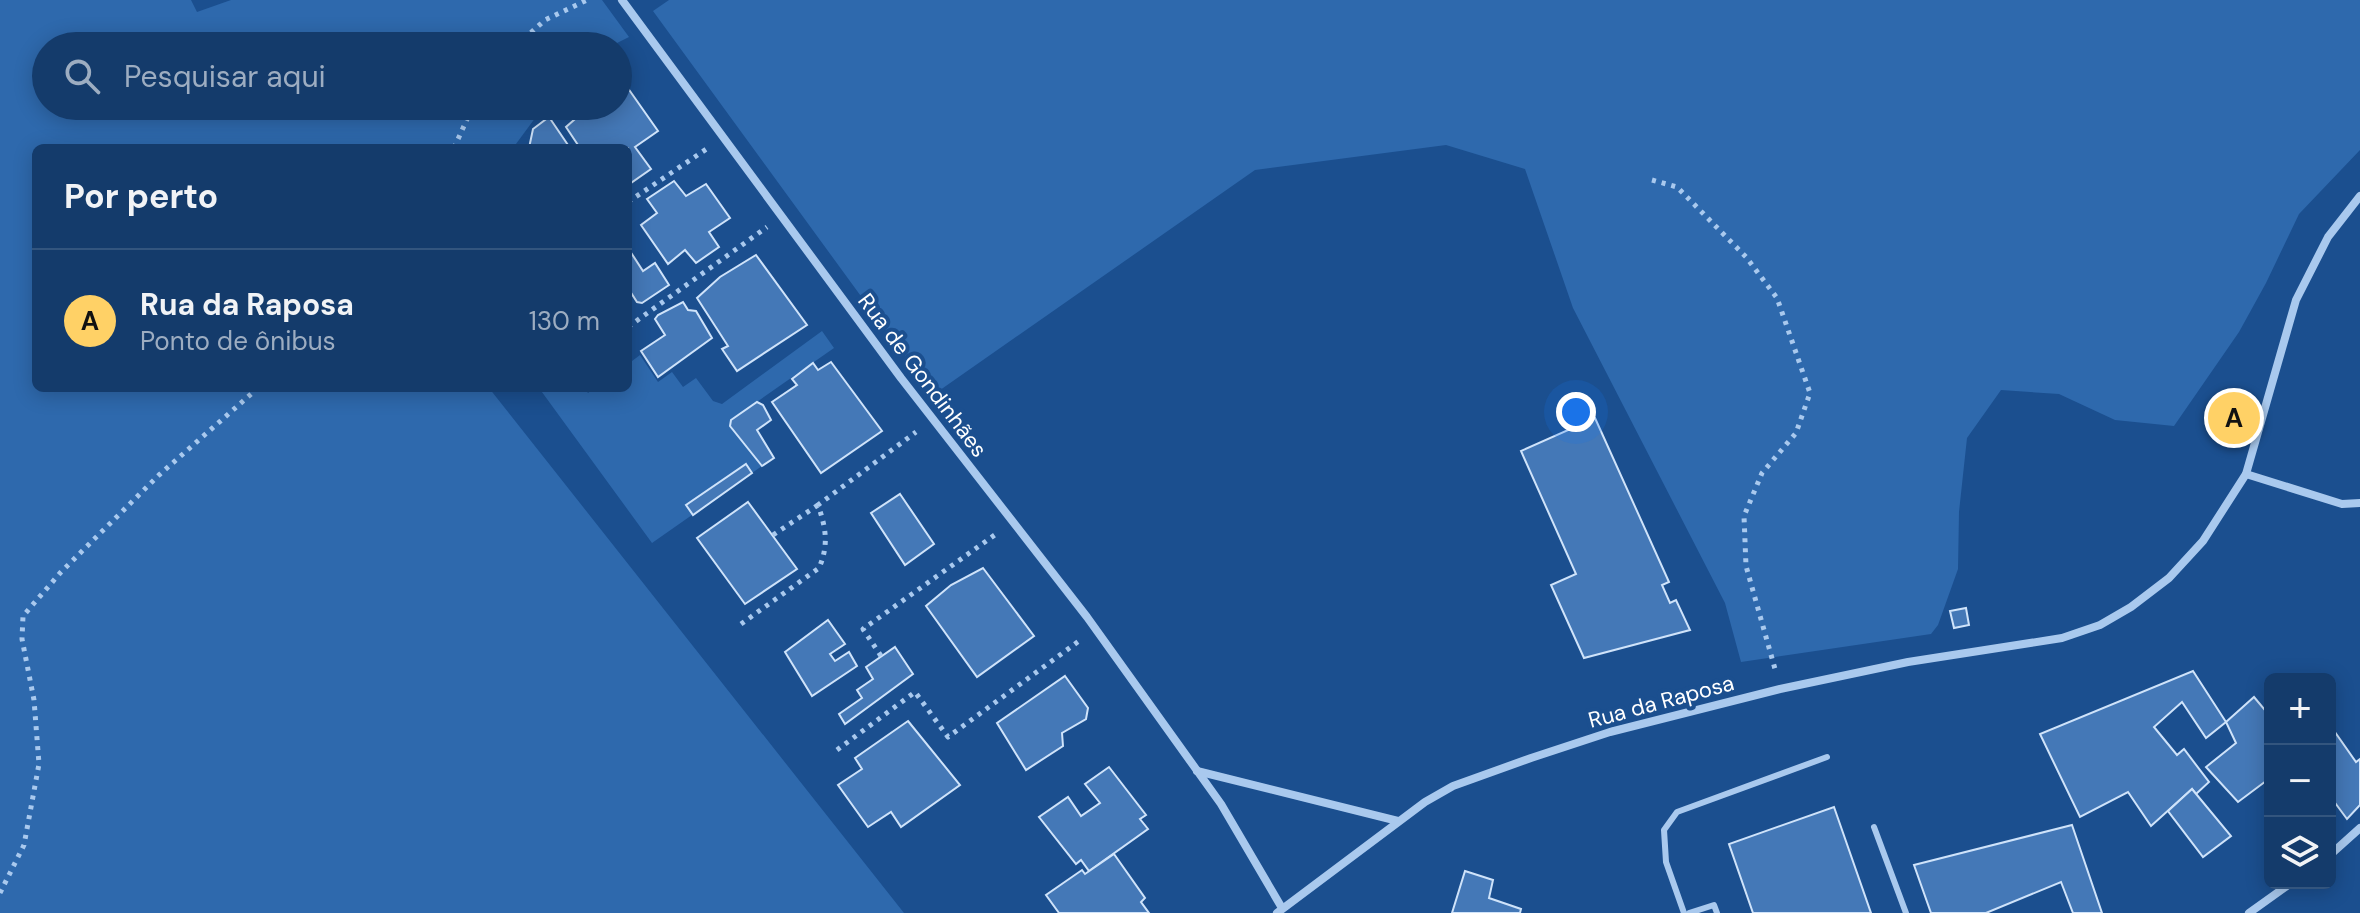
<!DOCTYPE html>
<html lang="pt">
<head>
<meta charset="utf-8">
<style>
  body { margin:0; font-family:"DM Sans",sans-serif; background:#1d4271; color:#f1f3f6 }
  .controls { position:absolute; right:24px; bottom:24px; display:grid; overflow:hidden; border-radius:12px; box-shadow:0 4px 20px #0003 }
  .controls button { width:72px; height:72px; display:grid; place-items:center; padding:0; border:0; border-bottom:2px solid #33557e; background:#143b6b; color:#f1f3f6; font:40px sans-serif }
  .you { position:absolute; left:1576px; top:412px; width:28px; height:28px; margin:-20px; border:6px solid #fff; border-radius:50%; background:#1a73e8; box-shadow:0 0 0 12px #1a73e833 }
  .badge { display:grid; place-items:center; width:52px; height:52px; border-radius:50%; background:#ffd166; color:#111; font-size:26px; font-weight:700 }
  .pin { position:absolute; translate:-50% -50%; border:4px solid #fff; box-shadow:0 2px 8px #0006 }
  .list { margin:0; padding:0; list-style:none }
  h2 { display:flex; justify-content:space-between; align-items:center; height:104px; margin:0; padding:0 32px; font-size:34px }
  h2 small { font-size:26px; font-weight:400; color:#9dadc1 }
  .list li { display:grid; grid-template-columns:52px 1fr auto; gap:24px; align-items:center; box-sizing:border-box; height:144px; padding:0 32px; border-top:2px solid #33557e }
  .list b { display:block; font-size:30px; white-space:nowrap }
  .list p { margin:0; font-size:26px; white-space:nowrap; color:#9dadc1 }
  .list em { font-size:26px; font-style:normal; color:#9dadc1 }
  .icon { flex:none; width:44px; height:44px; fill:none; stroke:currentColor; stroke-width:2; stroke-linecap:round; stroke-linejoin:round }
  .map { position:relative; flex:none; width:2360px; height:913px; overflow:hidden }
  .search { position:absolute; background:#143b6b; box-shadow:0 4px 20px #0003; left:32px; top:32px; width:600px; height:88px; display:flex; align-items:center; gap:20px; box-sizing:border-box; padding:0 28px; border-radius:44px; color:#9dadc1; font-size:30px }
  .panel { position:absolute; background:#143b6b; box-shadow:0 4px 20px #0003; left:32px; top:144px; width:600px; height:248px; border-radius:12px }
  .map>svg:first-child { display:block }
</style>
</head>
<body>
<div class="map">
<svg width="2360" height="913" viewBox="0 0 2360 913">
  <rect width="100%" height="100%" fill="#1b4f8f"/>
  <g fill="#2e69ad">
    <polygon points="0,0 191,0 197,12 231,0 602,0 629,37 611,46 46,46 46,106 544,106 513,148 36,148 36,388 489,388 904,913 0,913"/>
    <polygon points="669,0 2360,0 2360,150 2299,214 2266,283 2239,332 2174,426 2115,420 2059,394 2001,390 1967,438 1959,512 1958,569 1938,625 1931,634 1741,662 1725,603 1573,308 1525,169 1446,145 1255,170 933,395 653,11"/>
    <polygon points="822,331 834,348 731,420 730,426 762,466 652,543 539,388 584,388 588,393 595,388 628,388 628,364 640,355 658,382 672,372 683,387 696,378 713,401 722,404"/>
  </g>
  <g fill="#4478b7" stroke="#cfe3fa" stroke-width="2">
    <polygon points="625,84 658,131 635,147 651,169 628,185 628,148 580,148 566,127 590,106 618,106 618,89"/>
    <polygon points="549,117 570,148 529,148 533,129"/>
    <polygon points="674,181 686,196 706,184 730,218 709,232 719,247 696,263 685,250 668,264 641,225 657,213 647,199"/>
    <polygon points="628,248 643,271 655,263 669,285 642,303 637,302 628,288"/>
    <polygon points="756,255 807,325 737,371 722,349 728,346 697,298 720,277"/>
    <polygon points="683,302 688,310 696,311 712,338 658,377 641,351 665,335 655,319 658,315"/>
    <polygon points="831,362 882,431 821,473 772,402 797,385 792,379 813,363 818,370"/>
    <polygon points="757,402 763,405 771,420 757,430 774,458 762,466 730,426 731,420"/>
    <polygon points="1595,418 1669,582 1662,585 1670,603 1676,600 1690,630 1584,658 1551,585 1576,574 1521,451"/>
    <polygon points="746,464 752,473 693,515 686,505"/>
    <polygon points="900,494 934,544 905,565 871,513"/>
    <polygon points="748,502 797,569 745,604 697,538"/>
    <polygon points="983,568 1034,636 977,677 926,606 951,585"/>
    <polygon points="1966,608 1969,625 1954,628 1950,611"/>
    <polygon points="828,620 845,644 830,654 835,661 849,652 857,666 812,696 785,652"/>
    <polygon points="895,647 913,674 845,724 839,714 862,698 857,690 873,679 866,667"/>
    <polygon points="2193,671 2226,722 2206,738 2182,702 2154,727 2177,755 2184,749 2209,782 2196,794 2192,789 2151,826 2128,792 2080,817 2040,734"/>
    <polygon points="1065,676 1088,708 1086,719 1062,733 1063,746 1026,770 997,723"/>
    <polygon points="2254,697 2270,716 2270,778 2238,802 2206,767 2236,743 2226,722"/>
    <polygon points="908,721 960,785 901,827 891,812 868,827 838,785 862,769 855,758"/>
    <polygon points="2330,725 2356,762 2360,759 2360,805 2347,819 2330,796"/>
    <polygon points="1109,767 1146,815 1140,819 1148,829 1089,871 1081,860 1076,864 1039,817 1068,797 1081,816 1100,803 1085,784"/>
    <polygon points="2192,789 2231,836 2203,857 2168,811"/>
    <polygon points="1834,807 1871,913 1753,913 1729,844"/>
    <polygon points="2072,825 2102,913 2073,913 2061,882 1986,913 1931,913 1914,865"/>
    <polygon points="1114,854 1145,898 1141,902 1149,913 1059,913 1046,895 1082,870 1085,874"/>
    <polygon points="1465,871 1493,880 1489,898 1521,909 1520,913 1452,913"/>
  </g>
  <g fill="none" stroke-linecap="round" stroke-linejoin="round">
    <g stroke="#a9c9ee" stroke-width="5" stroke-dasharray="4 6" stroke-linecap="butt">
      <polyline points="516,46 545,20 587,0"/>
      <polyline points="454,148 473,106"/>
      <polyline points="1652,180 1677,187 1746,257 1777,298 1810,393 1796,433 1762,473 1744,516 1746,566 1775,669"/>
      <polyline points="628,202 708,148"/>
      <polyline points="628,327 767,227"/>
      <polyline points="773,535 818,505"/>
      <path d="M741,624L819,568C829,545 826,528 818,505L916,432"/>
      <polyline points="881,656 863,629 996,534"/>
      <polyline points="837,750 915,692 948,737 1079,641"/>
      <polyline points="0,893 24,845 39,764 34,700 22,639 23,616 61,572 159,475 258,388"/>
    </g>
    <g stroke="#a9c9ee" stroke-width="6">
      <polyline points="1874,827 1906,913"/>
      <polyline points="1684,913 1666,862 1664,830 1677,812 1827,757"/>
      <polyline points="1689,913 1714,905 1717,913"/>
    </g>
    <g stroke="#a9c9ee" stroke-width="8">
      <polyline points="622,0 901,378 1087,617 1221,804 1282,908"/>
      <polyline points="2246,474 2342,504 2360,503"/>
      <polyline points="1197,771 1398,821"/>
      <polyline points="2330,855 2360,828"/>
      <polyline points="1277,913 1425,802 1453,786 1531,758 1610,732 1780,689 1908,662 2062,638 2100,625 2131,607 2169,578 2203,541 2246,474 2296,300 2328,237 2360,196"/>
      <polyline points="2249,913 2291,883"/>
    </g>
  </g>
  <g text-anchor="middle" stroke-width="8" stroke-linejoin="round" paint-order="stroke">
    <g font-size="22" fill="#fff" stroke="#1b4f8f">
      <text transform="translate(923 375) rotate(53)" y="8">Rua de Gondinhães</text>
      <text transform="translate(1661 701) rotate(-15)" y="8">Rua da Raposa</text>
    </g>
  </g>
</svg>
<div class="controls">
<button>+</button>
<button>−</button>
<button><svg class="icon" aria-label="layers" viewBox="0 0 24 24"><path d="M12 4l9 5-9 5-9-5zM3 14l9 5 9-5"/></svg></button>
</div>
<div class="you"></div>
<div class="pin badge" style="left:2234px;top:418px">A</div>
<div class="search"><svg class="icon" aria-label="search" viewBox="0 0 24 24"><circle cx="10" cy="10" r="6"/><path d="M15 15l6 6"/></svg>Pesquisar aqui</div>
<section class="panel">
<h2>Por perto<small></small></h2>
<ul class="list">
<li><span class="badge">A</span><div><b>Rua da Raposa</b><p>Ponto de ônibus</p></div><em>130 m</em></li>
</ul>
</section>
</div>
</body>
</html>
